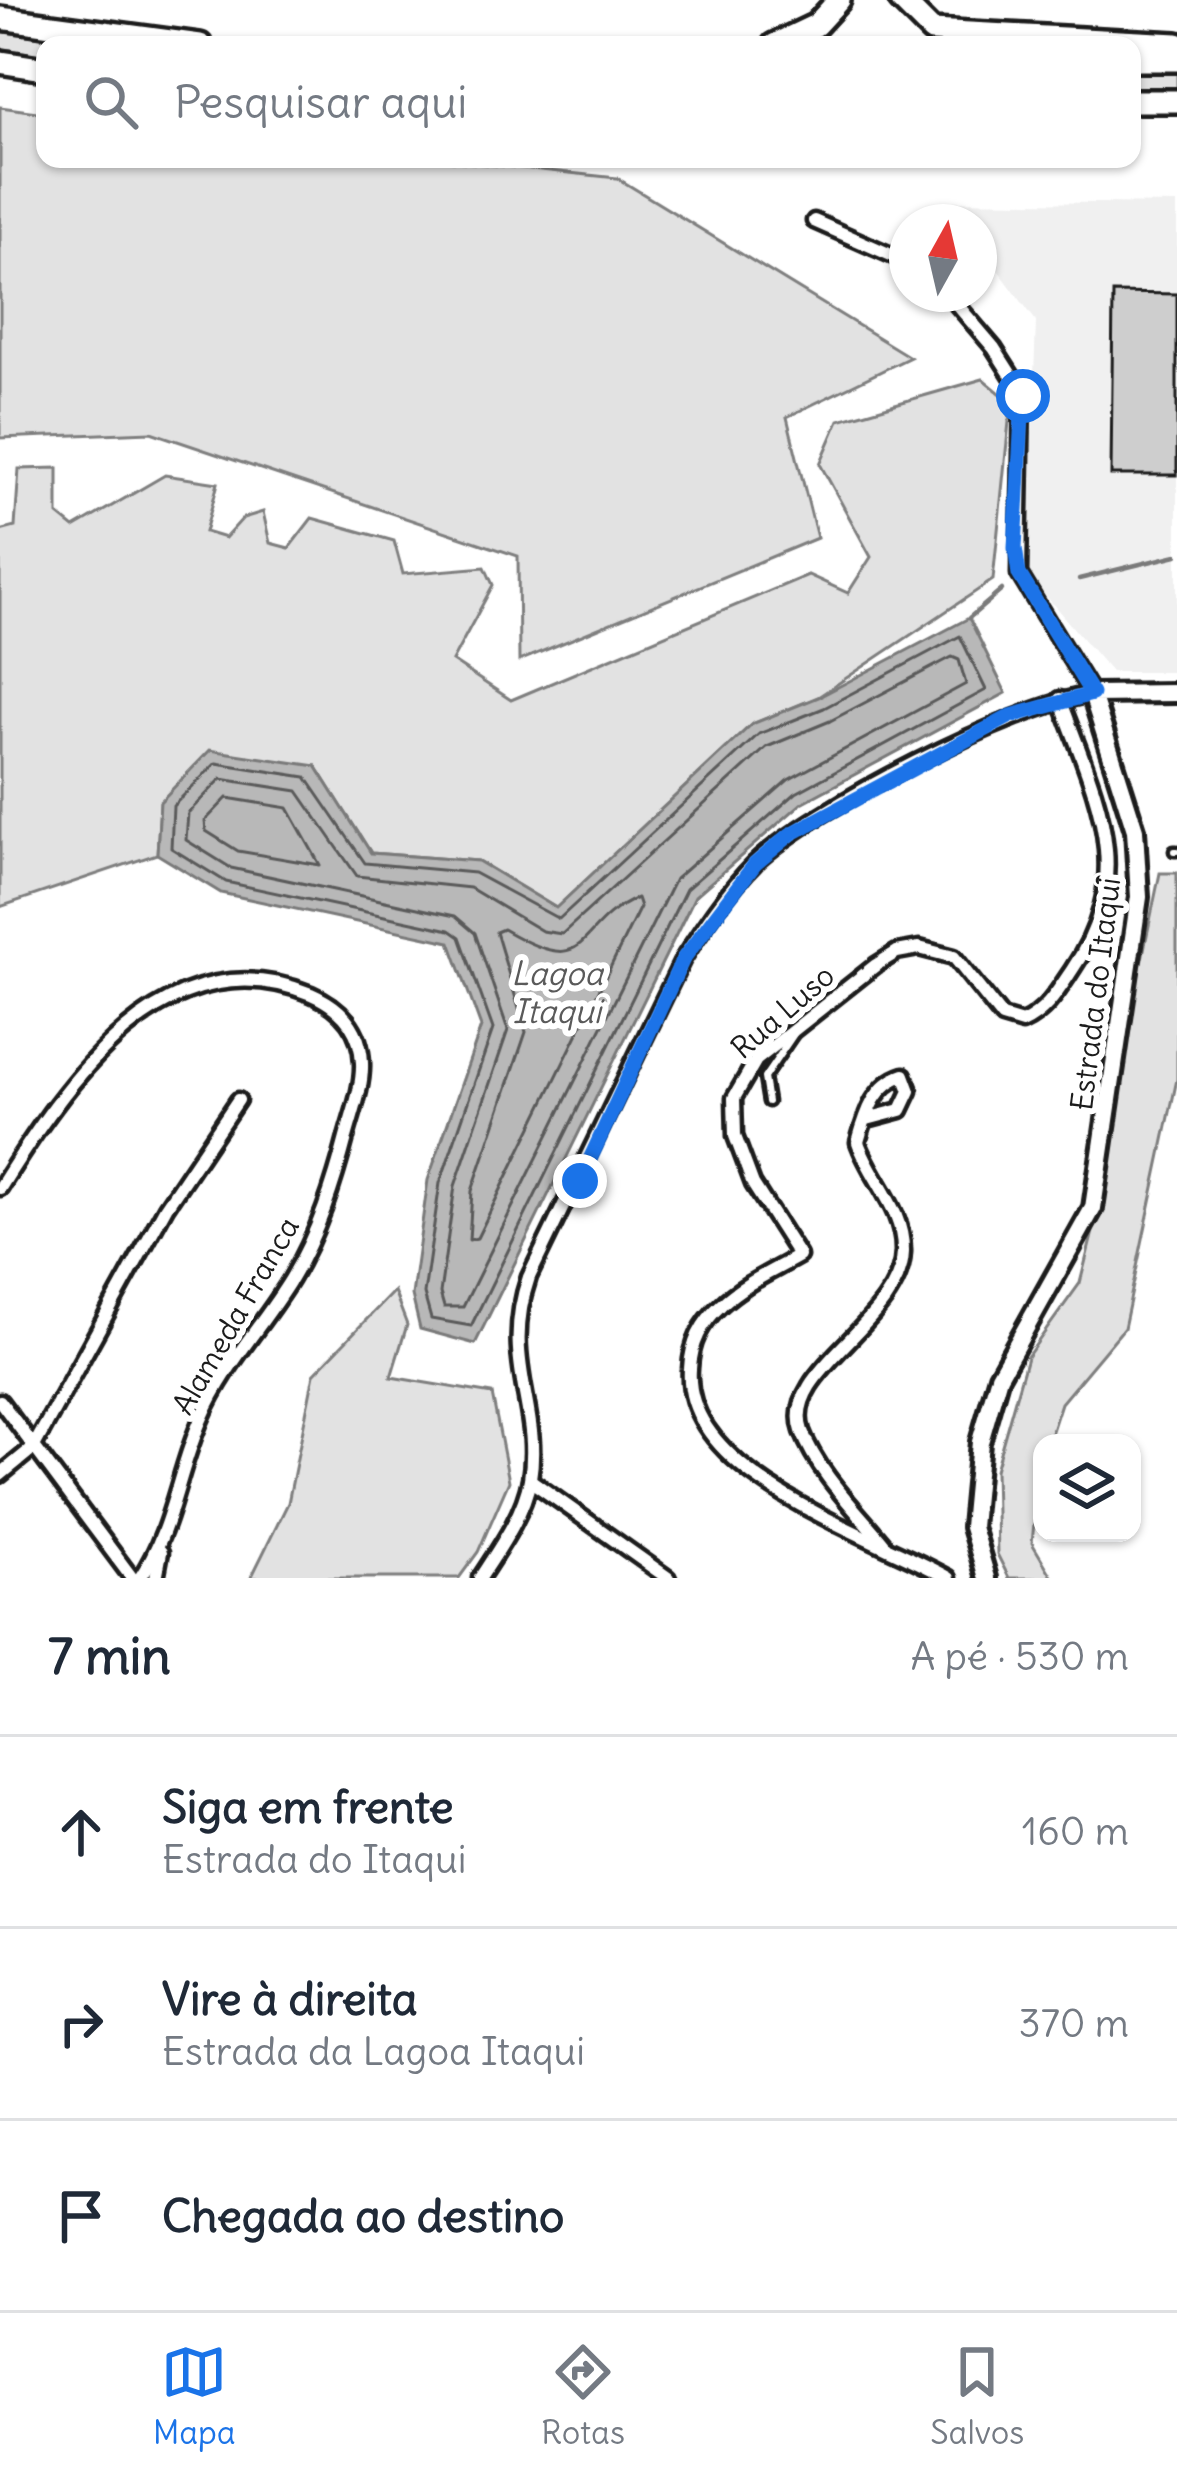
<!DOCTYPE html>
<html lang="pt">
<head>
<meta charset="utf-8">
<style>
  body { margin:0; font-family:Delius,sans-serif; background:#f2f2f3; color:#1f2937 }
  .controls { position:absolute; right:36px; bottom:36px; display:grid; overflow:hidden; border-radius:24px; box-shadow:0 3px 9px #0004 }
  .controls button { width:108px; height:108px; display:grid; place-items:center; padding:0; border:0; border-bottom:3px solid #e0e1e3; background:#fff; color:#1f2937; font:60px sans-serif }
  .compass { position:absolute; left:889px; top:204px; width:108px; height:108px; border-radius:50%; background:#fff; box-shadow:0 3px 9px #0004; rotate:8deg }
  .stop { position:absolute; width:36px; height:36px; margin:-27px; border:9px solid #1a73e8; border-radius:50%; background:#fff }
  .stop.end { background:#1a73e8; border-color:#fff; box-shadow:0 3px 12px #0008 }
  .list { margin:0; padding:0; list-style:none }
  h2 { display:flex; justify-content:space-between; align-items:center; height:156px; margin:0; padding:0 48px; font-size:51px }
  h2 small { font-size:39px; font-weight:400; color:#747a83 }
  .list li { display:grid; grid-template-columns:78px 1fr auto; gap:36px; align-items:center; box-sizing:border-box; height:192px; padding:0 48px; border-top:3px solid #e0e1e3 }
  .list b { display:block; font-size:45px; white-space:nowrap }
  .list p { margin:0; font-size:39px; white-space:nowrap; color:#747a83 }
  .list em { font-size:39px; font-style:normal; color:#747a83 }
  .icon { flex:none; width:66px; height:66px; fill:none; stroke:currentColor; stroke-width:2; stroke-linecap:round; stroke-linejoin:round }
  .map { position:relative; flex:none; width:1177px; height:1578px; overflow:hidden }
  .search { position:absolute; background:#fff; box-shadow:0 3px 9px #0004; left:36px; right:36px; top:36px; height:132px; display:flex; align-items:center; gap:30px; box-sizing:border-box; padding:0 42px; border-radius:24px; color:#747a83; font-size:45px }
  .sheet { height:732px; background:#fff }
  nav { display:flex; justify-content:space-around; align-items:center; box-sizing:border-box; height:168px; border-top:3px solid #e0e1e3; background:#fff; font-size:33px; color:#747a83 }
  nav a { display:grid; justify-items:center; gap:6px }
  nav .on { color:#1a73e8 }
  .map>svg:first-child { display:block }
</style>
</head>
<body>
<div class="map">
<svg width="1177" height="1578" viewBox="0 0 1177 1578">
  <rect width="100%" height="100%" fill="#fff"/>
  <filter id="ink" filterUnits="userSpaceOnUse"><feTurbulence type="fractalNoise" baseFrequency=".00833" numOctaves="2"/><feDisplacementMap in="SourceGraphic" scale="24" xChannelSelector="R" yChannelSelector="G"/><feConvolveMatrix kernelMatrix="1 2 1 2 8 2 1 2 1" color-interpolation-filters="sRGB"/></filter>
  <g filter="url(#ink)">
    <polygon fill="#f0f0f0" points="948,201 1177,204 1177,672 1111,672 1027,574 1036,321 979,244 979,222 963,222"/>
    <g fill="#e2e2e2" stroke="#7f7f7f" stroke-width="3">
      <polygon points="0,31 96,45 45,45 45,56 0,48"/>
      <polygon points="1132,71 1177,71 1177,89 1132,90"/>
      <polygon points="0,107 45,113 45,159 435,159 617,178 910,357 787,417 817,538 519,661 518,556 151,432 0,438"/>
      <polygon points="983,379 1011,402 993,580 818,697 752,724 556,908 478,861 371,853 316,766 160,802 157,854 0,907 0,531 15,527 19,469 58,468 58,515 74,528 165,475 218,483 205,532 225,538 243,518 263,512 270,543 289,548 312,518 394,541 403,574 485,567 493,585 452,661 511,700 808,575 848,593 871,557 820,464 839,420"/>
      <polygon points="1160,873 1177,873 1177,1079 1124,1328 1061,1403 1048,1443 1042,1443 1032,1543 1053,1578 1009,1578 997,1554 995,1470 1027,1357 1080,1283 1109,1168 1124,1045"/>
      <polygon points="394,1291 407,1325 391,1377 492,1394 509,1481 478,1552 459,1578 251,1578 288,1503 314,1374"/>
    </g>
    <polygon fill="#b8b8b8" stroke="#7a7a7a" stroke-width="3" points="969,618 1006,693 802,803 695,896 475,1344 420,1329 412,1295 428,1180 481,1027 450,942 221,893 157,854 160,802 210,750 316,766 371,853 478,861 556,908 752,724 819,697"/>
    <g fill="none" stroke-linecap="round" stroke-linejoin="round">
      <g stroke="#5a5a5a" stroke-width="3">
        <polygon points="960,636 986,690 796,793 686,889 471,1326 431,1319 424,1294 440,1183 493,1029 460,937 450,930 226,882 171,848 173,806 216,763 306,777 365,863 474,873 559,919 759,734 824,708"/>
        <polygon points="952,657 959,660 966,684 788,780 675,879 463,1307 444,1307 440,1293 455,1186 508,1030 475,933 455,916 231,868 186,840 188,813 221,779 298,791 357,876 470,888 542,931 562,934 767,747 830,721"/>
        <polygon points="227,798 288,808 320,865 238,851 206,831 205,821"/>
        <path d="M637,898L640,907L477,1238L469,1240L472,1191L526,1032L496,932L503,929C595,983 571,926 637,898Z"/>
      </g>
      <g stroke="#7a7a7a" stroke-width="4.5">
        <polyline points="1079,579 1177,555"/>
        <polyline points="969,618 1002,590"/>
      </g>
    </g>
    <polygon fill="#cecece" stroke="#1c1c1c" stroke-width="3" points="1113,293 1177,294 1177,475 1111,475"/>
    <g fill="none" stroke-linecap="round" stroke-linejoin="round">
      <g stroke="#1c1c1c" stroke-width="15">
        <g id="lane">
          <polyline points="1174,851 1177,851"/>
          <polyline points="768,1102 764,1078 794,1034"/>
        </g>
      </g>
      <g stroke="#1c1c1c" stroke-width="21">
        <g id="street">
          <polyline points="814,221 907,262"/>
          <path d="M867,1119L901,1110L910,1091L904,1075C875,1084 866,1113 858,1142C871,1180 904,1209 903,1252C901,1323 781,1371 802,1431C817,1472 856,1510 884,1544"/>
          <path d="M0,1188C65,1084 165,934 311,994C341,1007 361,1029 362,1063C363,1086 353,1112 347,1134C334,1184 318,1234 291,1279C263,1325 224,1366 202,1417C178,1470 173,1529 140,1578"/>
          <polyline points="0,1401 132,1578"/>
          <polyline points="0,1475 33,1448 166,1207 238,1100"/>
          <polyline points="530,1480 668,1578"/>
          <polyline points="156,1578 161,1552"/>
          <path d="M480,1578C499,1549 524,1514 530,1479C542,1408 500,1362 529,1277L683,959C704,926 727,891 755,863C813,808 1013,706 1092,694L1019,574L1022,392L994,348L948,294"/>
          <path d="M949,1578C873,1535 682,1476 690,1369C691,1343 701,1323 721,1305C743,1284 773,1271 799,1256L753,1184L735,1136L734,1098L756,1060L876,965L897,952L919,948L954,957L1002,1017L1022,1023C1046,1012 1058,991 1072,970C1138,873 1096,797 1060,699"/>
        </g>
      </g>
      <g stroke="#1c1c1c" stroke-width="26">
        <polyline id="secondary" points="987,1578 972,1527 980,1442 999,1376 1093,1208 1139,897 1135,830 1092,694 1177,693"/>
      </g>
      <g stroke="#1c1c1c" stroke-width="30">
        <g id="highway">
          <polyline points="901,0 932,31 1177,44"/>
          <polyline points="0,18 200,45"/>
          <polyline points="774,45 816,25 839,0"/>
          <polyline points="1132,60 1177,60"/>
          <polyline points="0,62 45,69"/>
          <polyline points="1132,101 1177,101"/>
        </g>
      </g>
      <use href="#lane" stroke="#fff" stroke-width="6"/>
      <use href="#street" stroke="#fff" stroke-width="12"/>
      <use href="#secondary" stroke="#fff" stroke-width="16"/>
      <use href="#highway" stroke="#fff" stroke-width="21"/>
    </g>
  </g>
  <g fill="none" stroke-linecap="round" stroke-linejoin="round" filter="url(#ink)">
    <polyline stroke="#1a73e8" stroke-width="15" points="580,1181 683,959 755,864 791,834 1011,716 1092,694 1019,574 1015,548 1023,396"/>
  </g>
  <g text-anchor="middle" stroke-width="12" stroke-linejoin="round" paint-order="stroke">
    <g font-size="30" fill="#1c1c1c" stroke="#fff">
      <text transform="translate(1096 994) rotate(-83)" y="10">Estrada do Itaqui</text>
      <text transform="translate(783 1012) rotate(-41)" y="10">Rua Luso</text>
      <text transform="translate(236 1316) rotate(-60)" y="10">Alameda Franca</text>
    </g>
    <g font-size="33" font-style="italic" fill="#5a5a5a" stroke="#fff">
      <text x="557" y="985">Lagoa<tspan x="557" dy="38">Itaqui</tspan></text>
    </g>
  </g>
</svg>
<div class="controls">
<button><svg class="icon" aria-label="layers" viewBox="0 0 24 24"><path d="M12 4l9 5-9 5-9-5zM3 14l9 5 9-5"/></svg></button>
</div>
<svg class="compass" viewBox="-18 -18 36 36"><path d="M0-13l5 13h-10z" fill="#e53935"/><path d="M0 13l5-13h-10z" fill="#747a83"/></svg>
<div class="stop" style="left:1023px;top:396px"></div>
<div class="stop end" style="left:580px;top:1181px"></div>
<div class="search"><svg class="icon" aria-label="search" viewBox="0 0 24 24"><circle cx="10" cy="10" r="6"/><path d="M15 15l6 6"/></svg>Pesquisar aqui</div>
</div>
<section class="sheet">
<h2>7 min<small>A pé · 530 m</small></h2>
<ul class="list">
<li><svg class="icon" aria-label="ahead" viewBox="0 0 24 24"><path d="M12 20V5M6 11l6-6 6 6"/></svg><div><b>Siga em frente</b><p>Estrada do Itaqui</p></div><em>160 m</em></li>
<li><svg class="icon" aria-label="right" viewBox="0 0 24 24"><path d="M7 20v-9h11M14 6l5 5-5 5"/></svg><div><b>Vire à direita</b><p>Estrada da Lagoa Itaqui</p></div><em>370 m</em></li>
<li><svg class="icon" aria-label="arrive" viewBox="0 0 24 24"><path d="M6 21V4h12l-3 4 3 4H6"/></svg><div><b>Chegada ao destino</b></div></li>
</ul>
</section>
<nav>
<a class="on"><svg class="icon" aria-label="map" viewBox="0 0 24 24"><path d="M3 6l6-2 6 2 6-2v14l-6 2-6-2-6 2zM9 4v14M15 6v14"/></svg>Mapa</a>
<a><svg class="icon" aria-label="directions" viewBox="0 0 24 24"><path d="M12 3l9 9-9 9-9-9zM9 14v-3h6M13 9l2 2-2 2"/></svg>Rotas</a>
<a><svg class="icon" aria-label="saved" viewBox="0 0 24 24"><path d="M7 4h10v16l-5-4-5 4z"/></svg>Salvos</a>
</nav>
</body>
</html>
